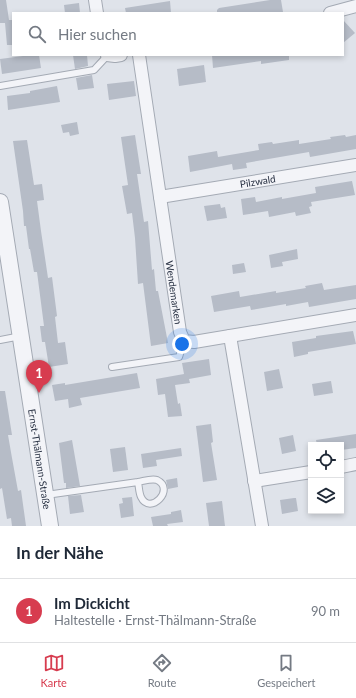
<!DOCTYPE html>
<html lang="de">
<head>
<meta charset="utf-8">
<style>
  body { margin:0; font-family:Lato,sans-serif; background:#f2f2f3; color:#1f2937 }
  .controls { position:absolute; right:12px; bottom:12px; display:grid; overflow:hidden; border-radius:0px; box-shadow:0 2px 6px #0003 }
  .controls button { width:36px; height:36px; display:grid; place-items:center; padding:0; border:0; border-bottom:1px solid #e0e1e3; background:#fff; color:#1f2937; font:20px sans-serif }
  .you { position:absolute; left:182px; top:344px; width:14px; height:14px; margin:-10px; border:3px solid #fff; border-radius:50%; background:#1a73e8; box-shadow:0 0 0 6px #1a73e833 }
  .badge { display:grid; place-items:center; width:26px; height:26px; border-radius:50%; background:#d73c4f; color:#fff; font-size:13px; font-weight:700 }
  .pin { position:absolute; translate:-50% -33px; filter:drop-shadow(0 1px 2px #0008) }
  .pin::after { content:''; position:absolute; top:21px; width:14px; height:12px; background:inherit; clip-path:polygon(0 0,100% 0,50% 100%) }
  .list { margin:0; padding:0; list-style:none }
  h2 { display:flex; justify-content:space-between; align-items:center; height:52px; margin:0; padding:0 16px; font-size:17px }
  h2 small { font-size:13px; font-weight:400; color:#747a83 }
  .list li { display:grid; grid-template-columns:26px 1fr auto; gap:12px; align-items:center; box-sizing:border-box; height:64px; padding:0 16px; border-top:1px solid #e0e1e3 }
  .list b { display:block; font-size:15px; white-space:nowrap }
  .list p { margin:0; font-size:13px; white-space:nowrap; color:#747a83 }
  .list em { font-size:13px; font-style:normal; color:#747a83 }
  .icon { flex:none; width:22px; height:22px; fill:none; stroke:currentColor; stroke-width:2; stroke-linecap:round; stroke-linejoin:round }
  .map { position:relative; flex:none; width:356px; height:526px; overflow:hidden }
  .search { position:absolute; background:#fff; box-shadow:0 2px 6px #0003; left:12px; right:12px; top:12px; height:44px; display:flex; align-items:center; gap:10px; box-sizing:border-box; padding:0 14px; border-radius:0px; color:#747a83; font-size:15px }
  .sheet { height:116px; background:#fff }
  nav { display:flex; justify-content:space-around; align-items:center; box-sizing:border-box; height:56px; border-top:1px solid #e0e1e3; background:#fff; font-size:11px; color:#747a83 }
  nav a { display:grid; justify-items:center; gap:2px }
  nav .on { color:#d73c4f }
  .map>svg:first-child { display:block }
</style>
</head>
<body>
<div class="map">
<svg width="356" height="526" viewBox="0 0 356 526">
  <rect width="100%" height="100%" fill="#dfe3ea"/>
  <g fill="#b6bcc7">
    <polygon points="0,0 6,0 9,20 13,20 13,45 7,45 5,23 0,23"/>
    <polygon points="270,0 281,0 283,12 275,13 217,13 217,10 219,8"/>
    <polygon points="170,1 171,13 126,13 125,8"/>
    <polygon points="79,3 80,13 65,13 64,5"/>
    <polygon points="343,20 355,33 343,43"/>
    <polygon points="23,55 39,55 41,68 2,74 0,59 23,56"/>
    <polygon points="73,55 87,55 88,66 75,69"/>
    <polygon points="212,55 289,55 289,60 261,64 261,61 213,68"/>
    <polygon points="204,65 206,82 179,86 177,69"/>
    <polygon points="92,75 94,88 78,90 76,78"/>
    <polygon points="134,81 136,96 109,100 107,84"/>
    <polygon points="57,86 60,102 8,110 7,96 30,93 30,91"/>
    <polygon points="77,122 79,134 70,136 69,132 63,133 61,125"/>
    <polygon points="135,135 141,174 137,174 144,222 148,221 152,270 154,269 156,291 158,291 168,343 151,346 143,283 138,284 135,238 132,213 127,214 122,186 128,185 121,137"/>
    <polygon points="345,135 346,137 356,135 356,149 310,157 309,152 246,163 247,168 233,170 232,164 190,172 188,156 217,151 218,157 259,150 258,144 272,142 273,144 299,140 299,144 331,139 330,137"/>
    <polygon points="27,140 34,185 42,184 44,200 37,201 41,231 48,278 52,277 57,316 55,317 58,343 65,342 68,364 49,367 45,342 42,342 40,326 44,326 37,272 34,272 30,249 29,249 26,226 24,226 23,211 13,141"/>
    <polygon points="352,181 355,195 311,202 312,206 309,207 311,213 296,216 295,212 269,217 268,211 243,215 241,199 255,197 256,202 282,197 282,199 316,193 315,187"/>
    <polygon points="220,204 221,208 225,207 227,218 207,221 204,206"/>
    <polygon points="297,249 298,259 282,262 283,266 271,268 269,255"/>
    <polygon points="244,263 246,272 233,274 232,265"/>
    <polygon points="322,283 324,290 356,285 356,299 309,307 308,302 286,306 286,304 251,310 250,306 214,312 211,296 239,291 240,297 276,291 276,293 306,288 305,286"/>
    <polygon points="353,331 356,344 308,352 308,354 294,357 292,342 316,338 316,336"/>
    <polygon points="209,359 211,375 189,379 190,383 175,385 178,404 180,403 182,416 168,417 165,394 158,395 156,379 184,374 182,363"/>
    <polygon points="279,369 283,388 267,391 264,372"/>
    <polygon points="137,373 140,388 80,398 82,405 69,408 68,399 55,401 52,385 65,383 65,385"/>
    <polygon points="331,381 333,393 314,396 312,384"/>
    <polygon points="0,391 5,391 12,435 8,435 12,458 18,491 21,490 26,526 12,526 11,518 7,519 2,488 0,489"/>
    <polygon points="211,424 213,442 211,443 217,480 203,482 196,426"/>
    <polygon points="356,434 356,448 341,450 341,445 317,445 316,440"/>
    <polygon points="293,435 296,451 282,454 279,438"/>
    <polygon points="72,440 80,486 66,488 66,483 64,483 59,443"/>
    <polygon points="125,447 128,470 113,472 110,449"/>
    <polygon points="181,448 182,456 156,460 157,466 143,468 141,454"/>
    <polygon points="177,478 178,487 168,489 166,480"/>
    <polygon points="81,495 84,512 70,514 68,496"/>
    <polygon points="132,497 134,516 121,518 119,504 123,503 122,498"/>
    <polygon points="294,498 296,498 298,511 282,514 280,500"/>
    <polygon points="222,501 225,526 209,526 206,503"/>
    <polygon points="181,510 183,522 167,524 168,526 153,526 151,517 171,514 171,512"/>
  </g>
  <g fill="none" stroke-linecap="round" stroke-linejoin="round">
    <g stroke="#a4aab4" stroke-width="8">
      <g id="service">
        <polyline points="0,86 94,70 107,56"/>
        <polyline points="0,340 21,336"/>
        <polyline points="112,367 179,357 184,341"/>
        <path d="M46,495L138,482C139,487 139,493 141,497C150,516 176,489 157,480C152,478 144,481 138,482"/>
      </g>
    </g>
    <g stroke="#a4aab4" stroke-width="14">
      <g id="minor">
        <polyline points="95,0 97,13"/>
        <polyline points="330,13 356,6"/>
        <polyline points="107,55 115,56 121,55"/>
        <path id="s1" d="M139,55L180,332L184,341L194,342L356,315"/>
        <path id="s2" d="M160,197L356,165"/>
        <polyline points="230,336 262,526"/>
        <polyline points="341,467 356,464"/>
        <polyline points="254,481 311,472"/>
      </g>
    </g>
    <g stroke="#a4aab4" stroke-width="18">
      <g id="tertiary">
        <path id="s3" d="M0,202L50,526"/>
      </g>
    </g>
    <use href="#service" stroke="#f3f4f8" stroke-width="6"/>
    <use href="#minor" stroke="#f3f4f8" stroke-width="12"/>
    <use href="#tertiary" stroke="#f3f4f8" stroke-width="16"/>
  </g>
  <g text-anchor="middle" stroke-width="4" stroke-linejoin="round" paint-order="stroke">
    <g font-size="10" fill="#273042" stroke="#eff2f7">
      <text dy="4" stroke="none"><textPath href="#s2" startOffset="99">Pilzwald</textPath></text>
      <text dy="4" stroke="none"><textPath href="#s1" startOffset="240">Wendemarken</textPath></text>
      <text dy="4" stroke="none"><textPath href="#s3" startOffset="260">Ernst-Thälmann-Straße</textPath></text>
    </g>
  </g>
</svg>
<div class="controls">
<button><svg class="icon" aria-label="locate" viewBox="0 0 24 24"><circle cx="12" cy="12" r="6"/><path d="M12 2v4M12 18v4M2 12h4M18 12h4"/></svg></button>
<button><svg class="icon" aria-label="layers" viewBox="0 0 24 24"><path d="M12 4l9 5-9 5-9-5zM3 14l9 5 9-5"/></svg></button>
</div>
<div class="you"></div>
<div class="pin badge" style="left:39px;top:393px">1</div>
<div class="search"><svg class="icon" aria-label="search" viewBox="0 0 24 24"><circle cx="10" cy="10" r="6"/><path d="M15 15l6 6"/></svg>Hier suchen</div>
</div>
<section class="sheet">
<h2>In der Nähe<small></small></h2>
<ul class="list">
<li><span class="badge">1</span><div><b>Im Dickicht</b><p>Haltestelle · Ernst-Thälmann-Straße</p></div><em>90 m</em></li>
</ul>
</section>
<nav>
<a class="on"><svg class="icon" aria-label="map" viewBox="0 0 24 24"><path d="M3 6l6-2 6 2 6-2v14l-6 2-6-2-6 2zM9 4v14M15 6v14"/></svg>Karte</a>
<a><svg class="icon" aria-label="directions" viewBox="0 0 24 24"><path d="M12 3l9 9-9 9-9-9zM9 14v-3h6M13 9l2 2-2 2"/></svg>Route</a>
<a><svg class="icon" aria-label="saved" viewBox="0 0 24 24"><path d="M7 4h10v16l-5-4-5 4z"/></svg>Gespeichert</a>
</nav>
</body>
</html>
